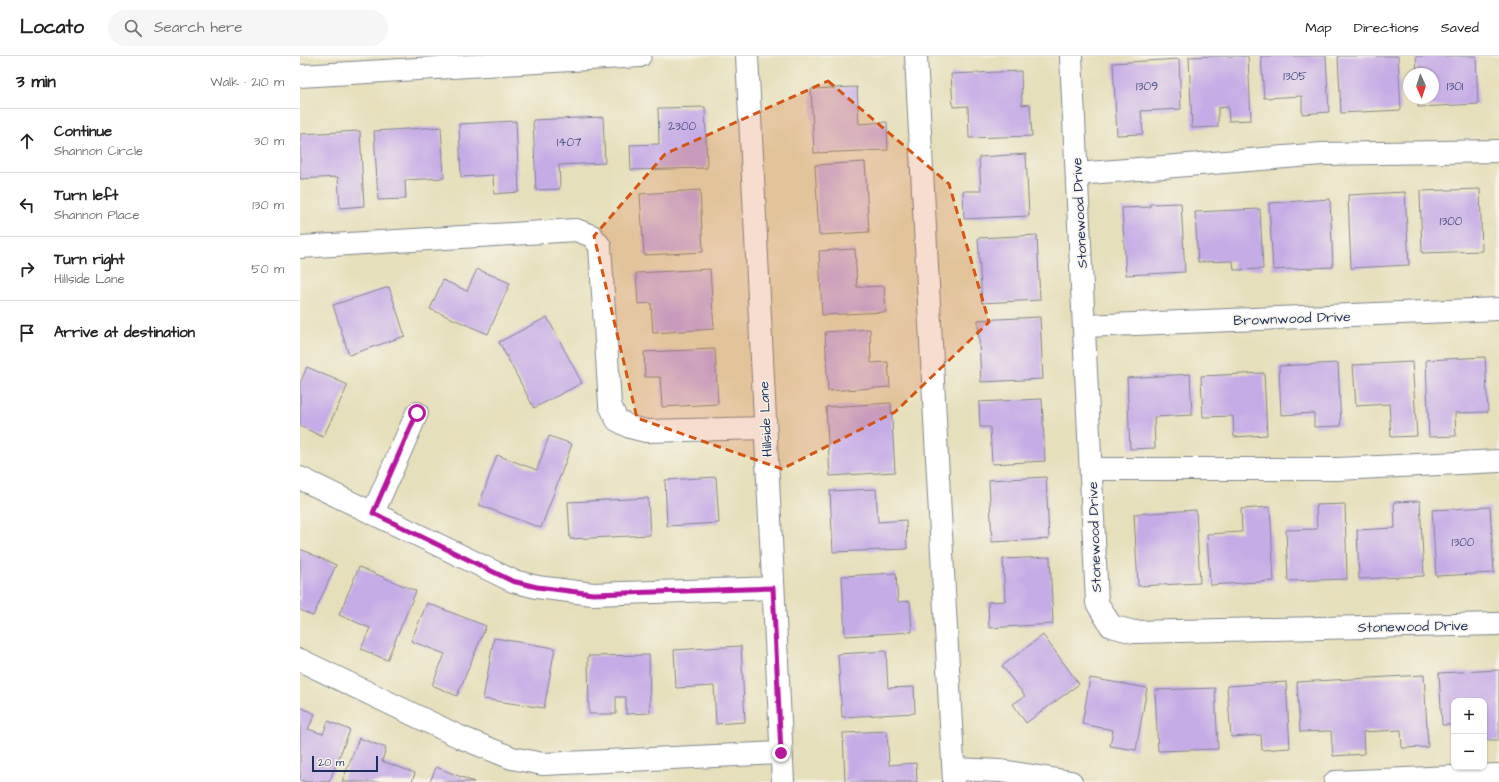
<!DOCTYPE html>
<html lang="en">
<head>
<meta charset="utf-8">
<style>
  body { margin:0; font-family:"Architects Daughter",sans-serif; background:#f6f6f6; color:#222 }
  .controls { position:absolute; right:12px; bottom:12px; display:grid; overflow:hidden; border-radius:8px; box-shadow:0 1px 3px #0004 }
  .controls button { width:36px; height:36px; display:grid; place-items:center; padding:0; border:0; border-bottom:1px solid #e0e0e0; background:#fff; color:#222; font:20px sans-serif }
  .compass { position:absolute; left:1103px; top:12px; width:36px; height:36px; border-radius:50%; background:#fff; box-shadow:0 1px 3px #0004; rotate:177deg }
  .scale { position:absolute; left:12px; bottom:10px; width:66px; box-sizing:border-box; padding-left:4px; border:2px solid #1b2f5e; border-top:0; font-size:11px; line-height:14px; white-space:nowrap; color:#1b2f5e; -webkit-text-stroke:3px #f7f3e8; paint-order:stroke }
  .stop { position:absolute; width:12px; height:12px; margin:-9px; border:3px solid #b5179e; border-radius:50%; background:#fff }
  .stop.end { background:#b5179e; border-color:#fff; box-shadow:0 1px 4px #0008 }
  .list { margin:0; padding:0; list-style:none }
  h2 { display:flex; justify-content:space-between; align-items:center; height:52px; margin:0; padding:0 16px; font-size:17px }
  h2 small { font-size:13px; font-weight:400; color:#767676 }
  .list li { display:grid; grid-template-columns:26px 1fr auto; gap:12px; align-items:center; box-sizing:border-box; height:64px; padding:0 16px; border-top:1px solid #e0e0e0 }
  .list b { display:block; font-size:15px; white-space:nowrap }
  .list p { margin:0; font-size:13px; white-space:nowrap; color:#767676 }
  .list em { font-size:13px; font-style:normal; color:#767676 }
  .icon { flex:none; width:22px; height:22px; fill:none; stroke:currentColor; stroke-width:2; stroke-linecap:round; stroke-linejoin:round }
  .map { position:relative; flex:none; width:1199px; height:726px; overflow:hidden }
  header { display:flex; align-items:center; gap:24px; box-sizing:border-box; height:56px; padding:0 20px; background:#fff; border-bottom:1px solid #e0e0e0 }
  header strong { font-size:19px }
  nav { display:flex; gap:22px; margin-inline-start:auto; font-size:14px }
  .search { width:280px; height:36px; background:#f6f6f6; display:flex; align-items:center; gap:10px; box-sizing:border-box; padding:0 14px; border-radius:22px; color:#767676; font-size:15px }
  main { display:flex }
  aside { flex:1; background:#fff }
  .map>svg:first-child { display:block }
</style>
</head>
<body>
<header>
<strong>Locato</strong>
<div class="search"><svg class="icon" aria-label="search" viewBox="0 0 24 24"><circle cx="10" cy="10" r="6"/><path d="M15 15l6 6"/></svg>Search here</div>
<nav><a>Map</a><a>Directions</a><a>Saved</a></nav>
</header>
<main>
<aside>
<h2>3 min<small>Walk · 210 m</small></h2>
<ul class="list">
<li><svg class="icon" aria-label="ahead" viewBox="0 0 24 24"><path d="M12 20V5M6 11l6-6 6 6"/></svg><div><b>Continue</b><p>Shannon Circle</p></div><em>30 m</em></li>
<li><svg class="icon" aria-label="left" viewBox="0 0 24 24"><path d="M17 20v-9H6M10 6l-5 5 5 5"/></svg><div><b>Turn left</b><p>Shannon Place</p></div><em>130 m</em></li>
<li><svg class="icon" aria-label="right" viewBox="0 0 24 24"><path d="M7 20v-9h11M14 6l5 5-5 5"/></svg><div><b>Turn right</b><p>Hillside Lane</p></div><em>50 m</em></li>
<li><svg class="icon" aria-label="arrive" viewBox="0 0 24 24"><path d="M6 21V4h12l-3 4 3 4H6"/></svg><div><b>Arrive at destination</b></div></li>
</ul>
</aside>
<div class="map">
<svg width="1199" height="726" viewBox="0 0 1199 726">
  <rect width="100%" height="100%" fill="#f7f3e8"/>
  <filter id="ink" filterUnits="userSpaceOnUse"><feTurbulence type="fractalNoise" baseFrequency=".025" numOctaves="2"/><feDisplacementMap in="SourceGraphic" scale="8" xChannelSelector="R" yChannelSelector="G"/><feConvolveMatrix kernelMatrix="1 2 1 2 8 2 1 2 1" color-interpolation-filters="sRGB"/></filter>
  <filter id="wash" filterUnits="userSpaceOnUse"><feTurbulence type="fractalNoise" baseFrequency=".012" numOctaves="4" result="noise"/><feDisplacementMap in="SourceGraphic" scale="16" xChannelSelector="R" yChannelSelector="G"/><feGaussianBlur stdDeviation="0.9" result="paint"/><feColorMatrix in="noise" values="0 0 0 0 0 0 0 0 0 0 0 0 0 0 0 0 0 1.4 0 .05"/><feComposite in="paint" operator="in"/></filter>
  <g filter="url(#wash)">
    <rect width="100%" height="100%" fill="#e6dfbb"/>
    <g id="blocks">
      <g fill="#c6ace6">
        <polygon points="915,0 948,0 951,64 929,65 928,51 918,52 918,71 892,72 889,1"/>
        <polygon points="961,0 1026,0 1029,56 1002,58 1002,40 964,42"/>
        <polygon points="1038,0 1098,0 1101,54 1041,57"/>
        <polygon points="1116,0 1176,0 1178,48 1118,51 1118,42 1133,42 1133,18 1117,18"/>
        <polygon points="879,3 881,53 841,55 843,78 817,79 813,7"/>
        <polygon points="721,15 722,49 730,48 732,80 669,82 668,50 653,51 651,18"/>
        <polygon points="557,31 559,68 587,66 588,94 514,97 511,33"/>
        <polygon points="405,51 407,112 331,114 330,89 359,88 358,52"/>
        <polygon points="303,61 305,107 259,109 260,133 236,134 233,64"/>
        <polygon points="216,65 219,136 194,138 193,119 161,121 159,68"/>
        <polygon points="141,71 144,122 105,124 106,143 78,144 74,75"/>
        <polygon points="60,75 64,150 40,152 38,121 0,123 0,78"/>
        <polygon points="726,98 729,160 664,163 663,135 681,135 679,101"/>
        <polygon points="565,106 569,176 519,179 515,109"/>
        <polygon points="1180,133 1182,195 1122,197 1120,135"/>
        <polygon points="400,134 403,196 344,199 340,138"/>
        <polygon points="1105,136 1109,209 1051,212 1048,139"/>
        <polygon points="1030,143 1033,211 973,214 969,147"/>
        <polygon points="881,147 885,216 826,219 822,152 850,151 850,148"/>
        <polygon points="960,153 963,213 934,214 933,205 898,206 895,156"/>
        <polygon points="737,179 740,244 682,247 678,182"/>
        <polygon points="555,193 557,231 584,230 586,256 522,259 519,195"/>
        <polygon points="177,213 210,227 188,278 130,253 143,224 167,235"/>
        <polygon points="410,213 414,273 353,277 351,247 338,248 336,217"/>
        <polygon points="89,231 105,280 49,299 33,249"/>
        <polygon points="247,261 282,327 234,352 199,286"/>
        <polygon points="740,261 743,323 681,326 678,264"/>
        <polygon points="570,273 571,307 588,306 590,331 528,335 525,276"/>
        <polygon points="415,293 418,348 362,351 360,321 345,321 344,296"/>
        <polygon points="1185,301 1188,356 1155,357 1156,380 1129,381 1126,304"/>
        <polygon points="1112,306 1117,380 1091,381 1089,348 1056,350 1053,309"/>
        <polygon points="1038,307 1041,370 1014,371 1014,357 981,359 979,310"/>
        <polygon points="7,311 48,329 23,381 0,370 0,327"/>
        <polygon points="964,317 967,379 934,381 933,360 903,361 901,320"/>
        <polygon points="890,318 892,359 854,361 855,392 830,393 827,322"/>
        <polygon points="742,343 745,405 692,408 690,371 680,371 679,346"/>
        <polygon points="591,347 595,416 530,420 526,351"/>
        <polygon points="249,380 272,388 241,472 179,449 197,399 237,414"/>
        <polygon points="416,421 419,467 367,470 365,424"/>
        <polygon points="746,421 749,483 692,486 689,424"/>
        <polygon points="576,433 578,466 606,464 607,493 533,496 530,435"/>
        <polygon points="348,442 350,479 270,483 268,446"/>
        <polygon points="1120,445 1124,520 1059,523 1057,474 1095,472 1094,446"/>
        <polygon points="1045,448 1047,523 988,525 986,474 1017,473 1016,449"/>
        <polygon points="970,451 974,525 910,529 907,478 942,476 941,453"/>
        <polygon points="1190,451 1194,517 1136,520 1132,454"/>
        <polygon points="896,454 900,527 838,530 834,458"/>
        <polygon points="0,493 36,509 13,560 0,554"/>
        <polygon points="750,501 753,568 689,572 688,546 705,545 703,503"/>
        <polygon points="59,511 116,535 87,604 61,593 70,572 39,559"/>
        <polygon points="596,517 598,546 610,545 612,576 545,580 542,520"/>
        <polygon points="127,547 186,570 157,640 132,629 145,598 111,585"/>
        <polygon points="743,579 779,628 726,667 713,648 725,640 702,610"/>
        <polygon points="194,582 255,592 244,652 183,643"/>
        <polygon points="441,590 445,666 416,668 414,630 376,632 374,594"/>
        <polygon points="586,595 588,632 614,631 615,657 542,661 538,598"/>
        <polygon points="349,599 350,657 326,658 326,641 316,641 316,658 289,658 288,600"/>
        <polygon points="1199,614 1199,684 1184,684 1184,645 1154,645 1154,669 1142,669 1139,617"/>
        <polygon points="1124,619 1128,691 1102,692 1101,674 1063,676 1064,698 1033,700 1031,675 1000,676 997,626"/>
        <polygon points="790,622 847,632 836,694 810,690 813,674 782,668"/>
        <polygon points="986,626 990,692 962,694 961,679 931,681 927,630"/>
        <polygon points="915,632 918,693 858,695 855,634"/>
        <polygon points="0,651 15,658 8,673 23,678 28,665 50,674 29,726 6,726 0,724"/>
        <polygon points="587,675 589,709 616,707 617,726 545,726 543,677"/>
        <polygon points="59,682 86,692 82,705 115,717 112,726 42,726"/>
        <polygon points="136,711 174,726 130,726"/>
      </g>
    </g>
  </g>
  <g filter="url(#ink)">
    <use href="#blocks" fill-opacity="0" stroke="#80878c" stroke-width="1"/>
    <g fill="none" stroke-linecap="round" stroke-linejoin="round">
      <g stroke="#80878c" stroke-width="24">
        <g id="minor">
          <polyline points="447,0 483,726"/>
          <polyline points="616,0 654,726"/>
          <polyline points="771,0 797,547 811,570 834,576 1199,568"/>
          <polyline points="0,20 340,0"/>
          <polyline points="777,118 1022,98 1199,95"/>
          <polyline points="0,191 276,174 292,180 300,190 310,349 317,364 330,371 346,375 465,372"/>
          <polyline points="785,270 1199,253"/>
          <polyline points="791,413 1038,413 1199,405"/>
          <polyline points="0,422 213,525 237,531 293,538 473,532"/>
          <polyline points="73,457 117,357"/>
          <polyline points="0,604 160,681 212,702 243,708 481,697"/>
          <polyline points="654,713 701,715 771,726"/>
          <polyline points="1035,726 1199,719"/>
        </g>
      </g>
      <use href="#minor" stroke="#fff" stroke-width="22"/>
    </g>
  </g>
  <g fill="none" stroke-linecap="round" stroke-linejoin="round" filter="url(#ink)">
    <polyline stroke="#b5179e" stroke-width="5" points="117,357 73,457 212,525 237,531 293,538 473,532 481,697"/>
  </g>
  <path fill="#d45514" fill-opacity="0.2" stroke="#d45514" stroke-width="3" stroke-dasharray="8 5" stroke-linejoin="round" d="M528,25L649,128L689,266L595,356L482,413L337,362L294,180L365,98Z"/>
  <g text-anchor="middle" stroke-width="3" stroke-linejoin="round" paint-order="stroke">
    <g font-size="12" fill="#464e80">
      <text x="995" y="24">1305</text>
      <text x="847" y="34">1309</text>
      <text x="1155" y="34">1301</text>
      <text x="382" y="74">2300</text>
      <text x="269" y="90">1407</text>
      <text x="1151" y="169">1300</text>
      <text x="1163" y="490">1300</text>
    </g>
    <g font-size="14" fill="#1b2f5e" stroke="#f7f3e8">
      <text transform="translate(779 157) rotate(-93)" y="5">Stonewood Drive</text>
      <text transform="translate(992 262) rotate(-2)" y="5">Brownwood Drive</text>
      <text transform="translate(465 363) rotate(-93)" y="5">Hillside Lane</text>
      <text transform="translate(794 481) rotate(-92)" y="5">Stonewood Drive</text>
      <text transform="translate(1113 570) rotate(-1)" y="5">Stonewood Drive</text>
    </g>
  </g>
</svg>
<div class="controls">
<button>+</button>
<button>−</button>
</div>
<svg class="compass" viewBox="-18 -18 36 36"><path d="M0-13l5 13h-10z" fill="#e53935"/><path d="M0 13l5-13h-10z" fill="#767676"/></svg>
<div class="scale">20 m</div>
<div class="stop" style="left:117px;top:357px"></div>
<div class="stop end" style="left:481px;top:697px"></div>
</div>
</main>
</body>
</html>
